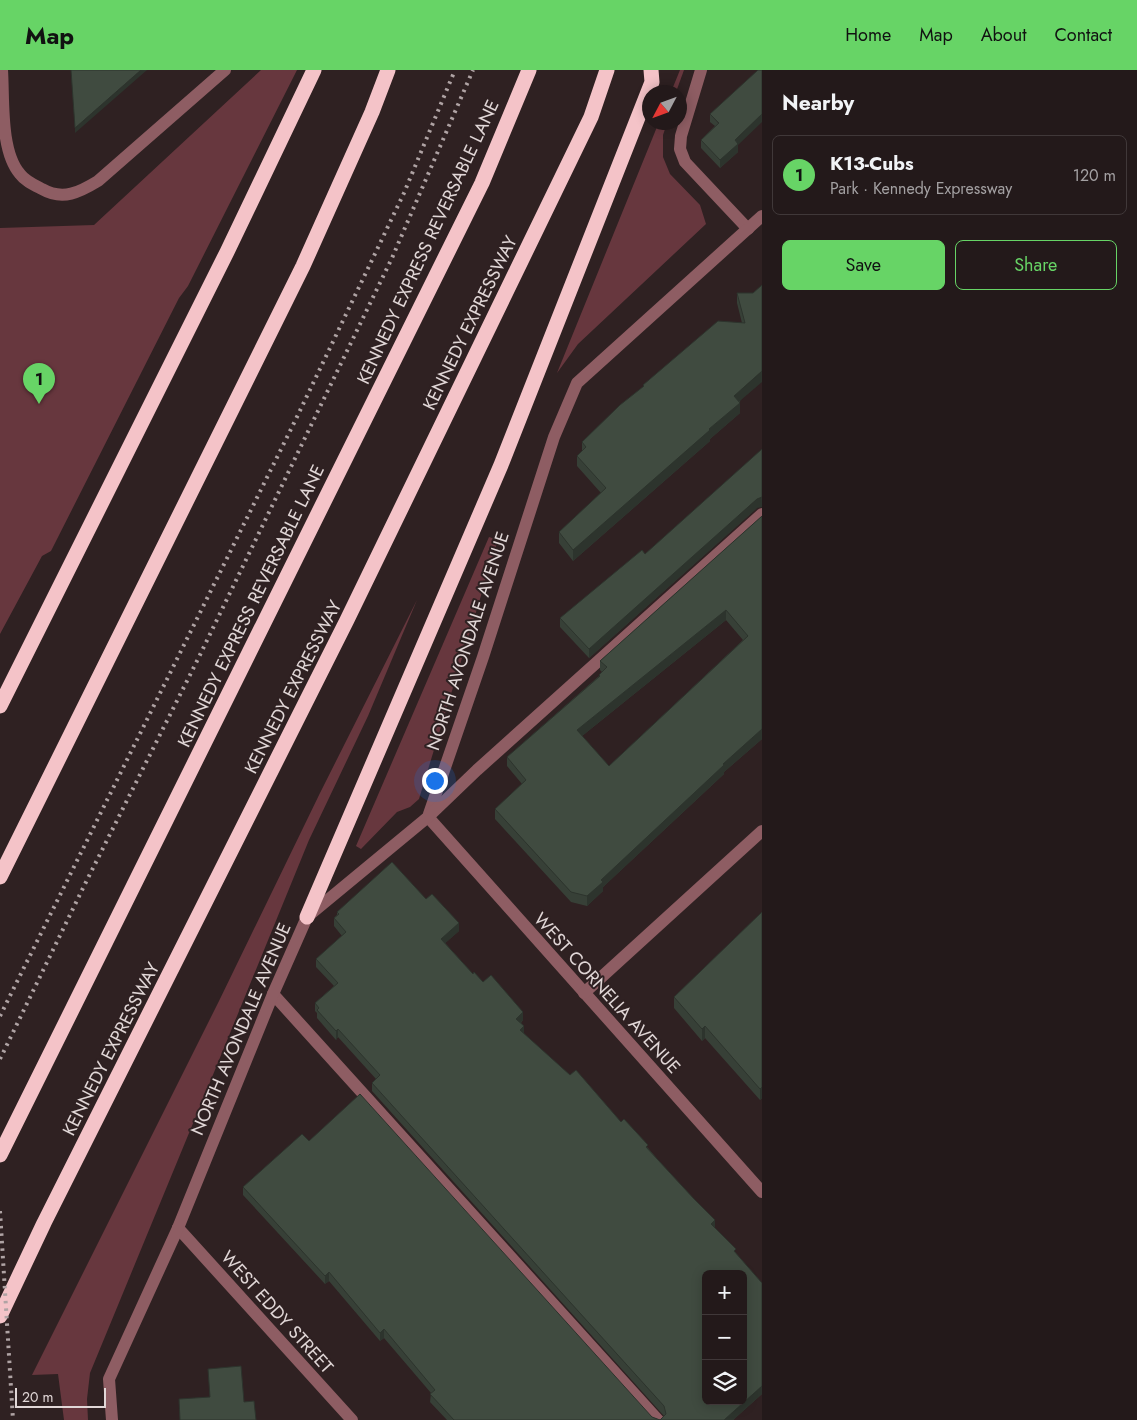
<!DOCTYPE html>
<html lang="en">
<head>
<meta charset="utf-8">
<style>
  body { margin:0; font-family:Jost,sans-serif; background:#2b2223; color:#f1f3f6 }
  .controls { position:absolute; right:15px; bottom:15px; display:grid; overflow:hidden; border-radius:8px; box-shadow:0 2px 12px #0003 }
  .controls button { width:45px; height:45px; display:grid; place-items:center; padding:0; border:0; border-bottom:1px solid #403839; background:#23191a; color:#f1f3f6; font:25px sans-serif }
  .compass { position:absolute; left:642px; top:15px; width:45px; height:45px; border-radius:50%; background:#23191a; box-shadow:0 2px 12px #0003; rotate:229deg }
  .scale { position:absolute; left:15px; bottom:12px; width:91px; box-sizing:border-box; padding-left:5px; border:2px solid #e1d7d7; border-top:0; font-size:14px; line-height:18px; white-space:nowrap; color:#e1d7d7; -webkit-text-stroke:4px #2f2122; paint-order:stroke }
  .you { position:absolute; left:434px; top:710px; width:18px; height:18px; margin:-12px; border:4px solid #fff; border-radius:50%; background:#1a73e8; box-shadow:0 0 0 8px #1a73e833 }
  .badge { display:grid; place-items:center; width:32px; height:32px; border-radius:50%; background:#67d466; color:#111; font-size:16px; font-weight:700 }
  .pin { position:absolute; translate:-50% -41px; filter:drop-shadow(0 1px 2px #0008) }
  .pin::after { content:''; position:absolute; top:26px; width:18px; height:15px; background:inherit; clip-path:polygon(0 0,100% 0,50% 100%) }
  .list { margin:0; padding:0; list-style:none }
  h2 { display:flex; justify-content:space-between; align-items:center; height:65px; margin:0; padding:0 20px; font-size:21px }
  h2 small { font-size:16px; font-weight:400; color:#a3a0a2 }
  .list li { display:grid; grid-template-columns:32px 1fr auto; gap:15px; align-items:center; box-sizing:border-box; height:80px; margin:0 10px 10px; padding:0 10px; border:1px solid #403839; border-radius:8px }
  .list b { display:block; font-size:19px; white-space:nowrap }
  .list p { margin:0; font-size:16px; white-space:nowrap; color:#a3a0a2 }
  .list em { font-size:16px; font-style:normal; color:#a3a0a2 }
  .actions { display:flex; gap:10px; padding:15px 20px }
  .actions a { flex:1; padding:11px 0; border:1px solid #67d466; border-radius:8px; text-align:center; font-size:18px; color:#67d466 }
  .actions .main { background:#67d466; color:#111 }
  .icon { flex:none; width:28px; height:28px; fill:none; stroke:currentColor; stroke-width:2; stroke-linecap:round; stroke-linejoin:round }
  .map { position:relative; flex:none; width:762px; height:1350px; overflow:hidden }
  header { display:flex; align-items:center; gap:30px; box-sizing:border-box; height:70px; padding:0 25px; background:#67d466; color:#111 }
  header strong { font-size:24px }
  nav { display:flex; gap:28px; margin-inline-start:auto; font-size:18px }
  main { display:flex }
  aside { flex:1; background:#23191a }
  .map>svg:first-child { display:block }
</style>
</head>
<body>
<header>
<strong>Map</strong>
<nav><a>Home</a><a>Map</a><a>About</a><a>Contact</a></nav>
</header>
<main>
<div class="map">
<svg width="762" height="1350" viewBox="0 0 762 1350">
  <rect width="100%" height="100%" fill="#2f2122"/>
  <g fill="#67373e">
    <polygon points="261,0 297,0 188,216 179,228 51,481 42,486 0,564 0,158 94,155"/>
    <polygon points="680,0 684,0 676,22 671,22"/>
    <polygon points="659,52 667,53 663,65 663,87 670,104 700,135 706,154 578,274 557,303"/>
    <polygon points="489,467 498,470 419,729 410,737 397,742 361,779 356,776"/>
    <polygon points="417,530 368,646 309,770 208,1017 90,1303 87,1329 88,1350 64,1350 58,1304 32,1305 219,931 320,723"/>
  </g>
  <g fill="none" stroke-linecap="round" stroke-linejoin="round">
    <g stroke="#8e5d63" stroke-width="12">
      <path d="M2,0C4,29 0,81 20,104C25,111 34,115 42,119C63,131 80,122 98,111L225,0"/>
      <polyline points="701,0 681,66 680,79 685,92 748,159"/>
      <polyline points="429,744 483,587 554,367 577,313 762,146"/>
      <polyline points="428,747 762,1122"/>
      <polyline points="584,923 762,761"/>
      <polyline points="273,924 658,1350"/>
      <polyline points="178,1158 352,1350"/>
      <polyline points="112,1350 109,1309 178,1158 273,924 307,847 428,747 477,700 762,444"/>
    </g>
    <g stroke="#f4c3c8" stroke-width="15">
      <polyline points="0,636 227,182 314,0"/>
      <polyline points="0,807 303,196 372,42 388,0"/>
      <polyline points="307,847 501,395 652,12 651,0"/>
      <polyline points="0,1085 482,113 529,0"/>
      <polyline points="0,1246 44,1153 347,550 591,47 607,0"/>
    </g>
    <g stroke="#afa3a4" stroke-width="4" stroke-dasharray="2.5 5" stroke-linecap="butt">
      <polyline points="0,946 296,349 404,123 455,0"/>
      <polyline points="0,989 83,818 199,587 392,188 473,0"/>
      <polyline points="0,1141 13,1350"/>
    </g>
  </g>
  <g fill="#374037" fill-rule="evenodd">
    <polygon points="710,44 738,75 738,82 720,98 701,78 701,70 715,56 710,52"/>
    <polygon points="737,223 753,223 740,332 740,343 710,369 710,371 573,491 559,473 559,462 601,423 577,396 577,386 582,381 582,372 643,317 643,315 742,253 737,233"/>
    <polygon points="757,438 589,588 560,557 560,548 645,484"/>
    <path d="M762,446V669L724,702V704L603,817V821L587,836L571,832L495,749V739L522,714L507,696V687L599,606V605L602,602L600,600V591ZM726,550L743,570L609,696L582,666Z"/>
    <polygon points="426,829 459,861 445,873 473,904 483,912 523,950 521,953 524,964 621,1052 648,1078 736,1183 762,1324 733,1350 447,1350 430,1332 431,1323 384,1268 380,1271 329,1211 325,1214 243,1125 243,1117 309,1071 652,1347 660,1350 664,1346 372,1021 372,1013 376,1009 338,967 336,970 317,948 317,943 315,941 315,933 334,916 316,897 316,889 342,866 334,856 334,848 337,845 337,842"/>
    <polygon points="762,842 762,1028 760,1030 705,968 702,971 674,938 674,927"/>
  </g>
  <g fill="#2d342d">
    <polygon points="141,0 147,0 75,63 75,58"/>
    <polygon points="762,44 762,52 738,75 738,82 720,98 720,90 735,70"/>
    <polygon points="762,301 762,312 734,336 734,326"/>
    <polygon points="740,333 740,343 710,369 710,371 573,491 573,480 709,359"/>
    <polygon points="762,427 762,437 757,438 589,588 589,579 757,429"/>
    <polygon points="726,540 726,550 577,670 577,660"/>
    <polygon points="762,659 762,669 724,702 724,704 603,817 603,821 587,836 587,826 601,810 723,694"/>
    <polygon points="459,853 459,861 441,877 441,869"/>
    <polygon points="523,942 523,950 516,957 516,949"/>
    <polygon points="524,956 524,964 520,960"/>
    <polygon points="705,956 705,968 702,971 702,959"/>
    <polygon points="338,959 338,967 336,970 336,961"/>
    <polygon points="762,1017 762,1028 760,1030 760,1019"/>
    <polygon points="715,1150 715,1158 711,1154"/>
    <polygon points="329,1202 329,1211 325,1214 325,1206"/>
    <polygon points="384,1259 384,1268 380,1271 380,1263"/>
    <polygon points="762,1316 762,1324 733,1350 724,1350"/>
  </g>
  <g fill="#404b40" stroke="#2d342d" fill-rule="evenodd">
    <polygon points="71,0 141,0 75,58"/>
    <polygon points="758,0 762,0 762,44 735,70 738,74 720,90 701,70 719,53 710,44"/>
    <polygon points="762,215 762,301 734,326 740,333 709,359 710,360 573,480 559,462 606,418 577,386 586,377 582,372 620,335 644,316 643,315 718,251 745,253 737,223 753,223"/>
    <polygon points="762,379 762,427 757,429 589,579 560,548 642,480 645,484"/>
    <path d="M762,446V659L723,694L724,695L601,810L603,812L587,826L571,822L495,739L526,710L507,687L600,606L599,605L607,597L600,591ZM726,540L748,566L609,696L577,660Z"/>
    <path d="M392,792L426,829L432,824L459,853L441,869L473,904L474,902L483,912L491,905L523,942L516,949L524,956L520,960L570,1005L576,1000L621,1052L624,1049L648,1075L646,1077L695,1130L715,1150L711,1154L736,1179L734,1181L762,1213V1316L724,1350H454L430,1324L435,1320L384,1259L380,1263L329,1202L325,1206L243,1117L302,1064L309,1071L360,1024L652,1347L660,1350L666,1344L664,1336L372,1013L380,1005L338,959L336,961L317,940L319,938L315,933L338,913L316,889L346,862L334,848L339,844L337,842ZM706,1204H743V1331H706Z"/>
    <polygon points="762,842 762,1017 760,1019 705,956 702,959 674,927"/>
    <polygon points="241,1296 244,1332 254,1331 256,1350 180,1350 179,1329 210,1327 208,1299"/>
  </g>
  <g text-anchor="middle" stroke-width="4" stroke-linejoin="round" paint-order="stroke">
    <g font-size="18" fill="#e1d7d7" stroke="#2f2122">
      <text transform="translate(428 172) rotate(-65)" y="6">KENNEDY EXPRESS REVERSABLE LANE</text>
      <text transform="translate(470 253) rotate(-64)" y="6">KENNEDY EXPRESSWAY</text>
      <text transform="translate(251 536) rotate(-64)" y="6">KENNEDY EXPRESS REVERSABLE LANE</text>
      <text transform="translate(468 571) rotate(-72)" y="6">NORTH AVONDALE AVENUE</text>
      <text transform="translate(293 617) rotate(-63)" y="6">KENNEDY EXPRESSWAY</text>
      <text transform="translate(607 923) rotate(48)" y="6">WEST CORNELIA AVENUE</text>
      <text transform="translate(241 959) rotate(-67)" y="6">NORTH AVONDALE AVENUE</text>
      <text transform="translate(111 979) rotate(-63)" y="6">KENNEDY EXPRESSWAY</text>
      <text transform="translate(277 1242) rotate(48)" y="6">WEST EDDY STREET</text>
    </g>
  </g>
</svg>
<div class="controls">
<button>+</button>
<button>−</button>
<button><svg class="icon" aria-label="layers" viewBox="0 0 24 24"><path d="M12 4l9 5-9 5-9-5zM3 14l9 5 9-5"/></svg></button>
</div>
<svg class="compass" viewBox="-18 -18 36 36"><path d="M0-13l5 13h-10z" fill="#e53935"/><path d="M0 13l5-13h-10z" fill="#a3a0a2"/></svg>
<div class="scale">20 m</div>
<div class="you"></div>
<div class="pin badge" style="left:39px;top:334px">1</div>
</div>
<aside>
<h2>Nearby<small></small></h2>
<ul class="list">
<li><span class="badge">1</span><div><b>K13-Cubs</b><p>Park · Kennedy Expressway</p></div><em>120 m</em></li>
</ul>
<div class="actions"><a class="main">Save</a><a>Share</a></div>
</aside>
</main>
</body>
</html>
